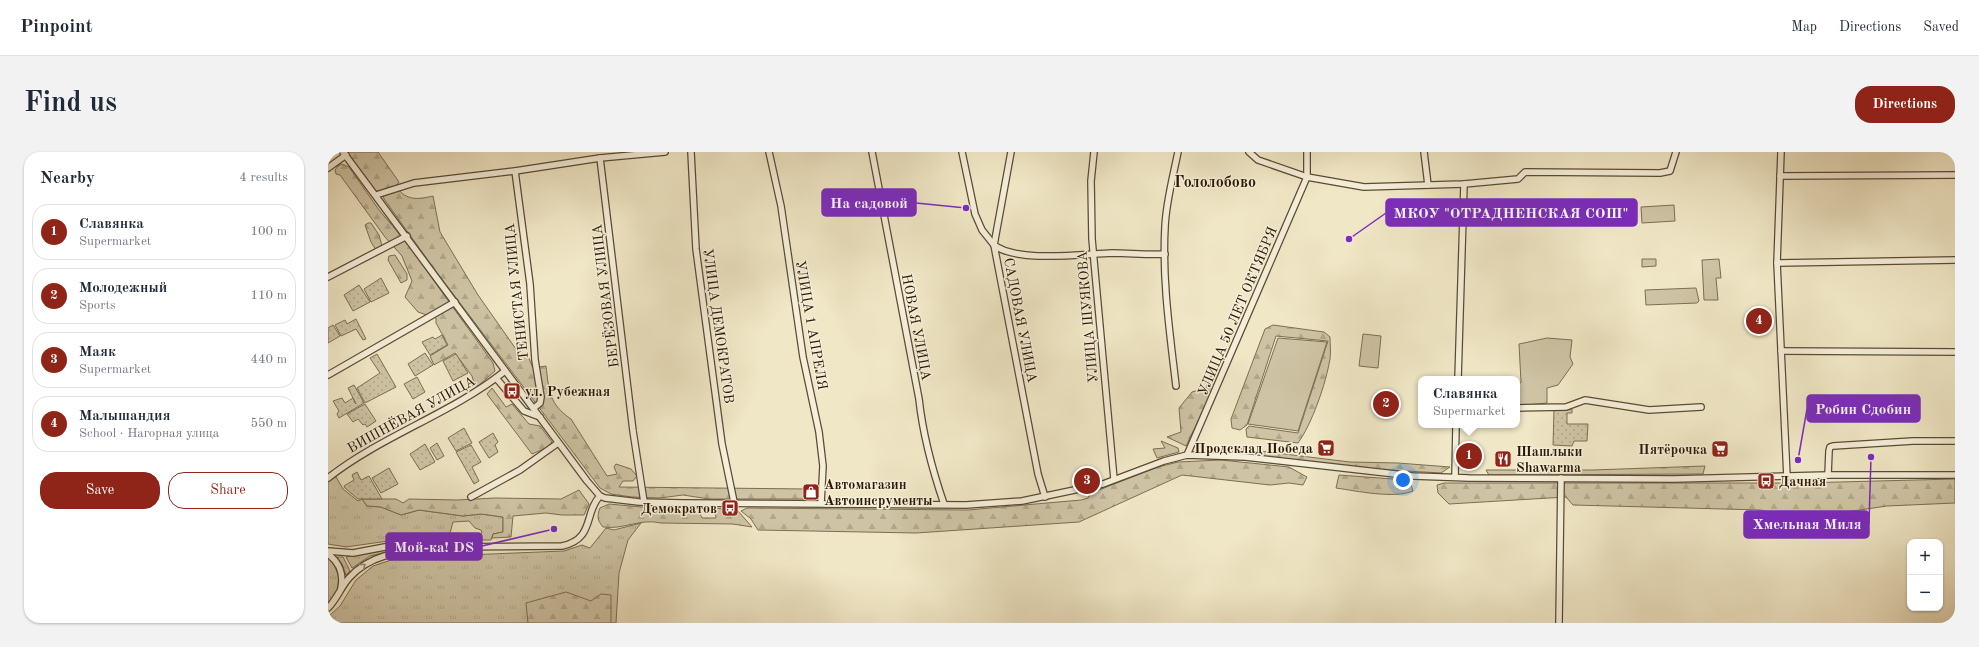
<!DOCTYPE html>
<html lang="en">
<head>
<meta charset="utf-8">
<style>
  body { margin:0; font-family:"Old Standard TT",serif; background:#f2f2f3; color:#1f2937 }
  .controls { position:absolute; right:12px; bottom:12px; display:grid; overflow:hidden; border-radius:8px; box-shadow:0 1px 3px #0004 }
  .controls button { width:36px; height:36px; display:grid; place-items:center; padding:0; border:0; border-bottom:1px solid #e0e1e3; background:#fff; color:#1f2937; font:20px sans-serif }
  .you { position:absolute; left:1075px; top:328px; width:14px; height:14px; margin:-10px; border:3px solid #fff; border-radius:50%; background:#1a73e8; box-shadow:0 0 0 6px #1a73e833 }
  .badge { display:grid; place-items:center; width:26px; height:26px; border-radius:50%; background:#8f2418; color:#fff; font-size:13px; font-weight:700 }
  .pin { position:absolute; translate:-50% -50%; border:2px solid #fff; box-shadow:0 1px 4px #0006 }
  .popup { position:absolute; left:1090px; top:224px; width:102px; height:52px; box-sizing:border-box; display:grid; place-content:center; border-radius:8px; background:#fff; filter:drop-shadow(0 1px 3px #0005); font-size:13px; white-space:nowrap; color:#747a83 }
  .popup b { font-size:15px; color:#1f2937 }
  .popup::after { content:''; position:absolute; left:50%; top:100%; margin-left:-8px; border:8px solid transparent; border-top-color:#fff }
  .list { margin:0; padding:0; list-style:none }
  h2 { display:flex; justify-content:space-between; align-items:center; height:52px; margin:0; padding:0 16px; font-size:17px }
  h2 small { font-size:13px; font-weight:400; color:#747a83 }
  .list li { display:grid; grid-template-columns:26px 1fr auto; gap:12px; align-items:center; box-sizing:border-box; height:56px; margin:0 8px 8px; padding:0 8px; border:1px solid #e0e1e3; border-radius:16px }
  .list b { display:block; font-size:15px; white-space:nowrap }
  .list p { margin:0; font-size:13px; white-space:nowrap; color:#747a83 }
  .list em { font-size:13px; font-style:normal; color:#747a83 }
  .actions { display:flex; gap:8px; padding:12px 16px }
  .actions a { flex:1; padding:9px 0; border:1px solid #8f2418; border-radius:16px; text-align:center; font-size:14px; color:#8f2418 }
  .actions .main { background:#8f2418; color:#fff }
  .map { position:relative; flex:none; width:1627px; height:471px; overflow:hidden; border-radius:16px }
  header { display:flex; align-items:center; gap:24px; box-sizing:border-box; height:56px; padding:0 20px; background:#fff; border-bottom:1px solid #e0e1e3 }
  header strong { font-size:19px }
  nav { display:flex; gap:22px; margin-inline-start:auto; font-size:14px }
  .intro { display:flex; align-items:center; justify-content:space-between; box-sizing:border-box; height:96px; padding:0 24px }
  h1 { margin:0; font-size:28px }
  .button { padding:10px 18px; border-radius:16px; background:#8f2418; color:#fff; font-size:14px; font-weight:700 }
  main { display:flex; gap:24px; padding:0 24px }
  aside { flex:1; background:#fff; border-radius:16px; box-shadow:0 1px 3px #0004 }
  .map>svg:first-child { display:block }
</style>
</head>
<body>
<header>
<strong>Pinpoint</strong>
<nav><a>Map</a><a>Directions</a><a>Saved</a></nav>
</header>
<div class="intro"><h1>Find us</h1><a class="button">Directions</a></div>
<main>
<aside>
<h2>Nearby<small>4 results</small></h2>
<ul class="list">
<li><span class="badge">1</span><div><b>Славянка</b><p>Supermarket</p></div><em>100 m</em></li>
<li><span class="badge">2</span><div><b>Молодежный</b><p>Sports</p></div><em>110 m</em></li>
<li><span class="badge">3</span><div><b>Маяк</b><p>Supermarket</p></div><em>440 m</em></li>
<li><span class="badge">4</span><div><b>Малышандия</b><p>School · Нагорная улица</p></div><em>550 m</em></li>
</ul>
<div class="actions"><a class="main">Save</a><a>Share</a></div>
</aside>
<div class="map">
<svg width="1627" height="471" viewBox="0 0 1627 471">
  <defs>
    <pattern id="grass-tufts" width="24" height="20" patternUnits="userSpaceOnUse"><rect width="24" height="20" fill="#cec4a5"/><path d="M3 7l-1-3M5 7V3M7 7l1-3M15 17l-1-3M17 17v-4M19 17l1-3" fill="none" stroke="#b1a88c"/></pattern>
    <pattern id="forest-firs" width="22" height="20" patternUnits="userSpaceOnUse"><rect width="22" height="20" fill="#cec4a5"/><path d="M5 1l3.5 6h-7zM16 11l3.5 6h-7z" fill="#b1a88c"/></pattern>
    <pattern id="garden-dots" width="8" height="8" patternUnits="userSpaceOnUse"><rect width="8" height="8" fill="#cec4a5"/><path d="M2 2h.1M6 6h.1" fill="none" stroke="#b1a88c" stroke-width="1.8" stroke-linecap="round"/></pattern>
  </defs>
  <rect width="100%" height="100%" fill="#f0e7c6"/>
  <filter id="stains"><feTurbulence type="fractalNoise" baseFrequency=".005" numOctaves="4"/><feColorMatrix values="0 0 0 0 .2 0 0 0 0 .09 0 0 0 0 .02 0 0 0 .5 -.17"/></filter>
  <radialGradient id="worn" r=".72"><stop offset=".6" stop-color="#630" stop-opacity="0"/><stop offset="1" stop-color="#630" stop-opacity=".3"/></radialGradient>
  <g fill="url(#grass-tufts)" stroke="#7c6e54">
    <polygon points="7,323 15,337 30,349 34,347 39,354 53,355 73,363 91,358 135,364 153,362 175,365 175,380 165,382 163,388 149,388 148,384 154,381 153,378 147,376 141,369 125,370 121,385 111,385 110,389 67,388 18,395 0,392 0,328"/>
    <polygon points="313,371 300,388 291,421 288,471 0,471 0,465 12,454 28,428 45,414 63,408 114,401 114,404 236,399 254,393 262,396 278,376 286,378"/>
    <polygon points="64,396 67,398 42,404 24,416 18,405"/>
    <polygon points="9,405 15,405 22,419 18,423 14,412"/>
    <path d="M0,406C14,419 14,438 0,451Z"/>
  </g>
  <g fill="url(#forest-firs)" stroke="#7c6e54">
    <path d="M19,0H50L71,30C67,37 56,39 48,39Z"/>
    <polygon points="14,12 21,15 51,58 78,90 165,211 167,219 150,234 146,231 144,224 127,201 106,213 102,204 120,193 108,171 108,166 90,160 77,145 84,129 74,104 57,85 12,23 8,22 7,18 10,14"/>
    <path d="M71,38C80,49 92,47 105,44L112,80L150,143L190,200L200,204L205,216L218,214C221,239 221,252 243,267L279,324L289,322L286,315L288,312L303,317L309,324L305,329H295L291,335L481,337L480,347H381L355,343L332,346L304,345L283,342L272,336L110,122L56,47L55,43Z"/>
    <polygon points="40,71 43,71 51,83 54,94 48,98 43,90 37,73"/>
    <polygon points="67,103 79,122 79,128 73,131 60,108 61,104"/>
    <path d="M945,173L996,180L1002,185C1002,192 1003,200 1002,207C998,231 984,272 970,291L919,285L918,277L921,274L970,281L1000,189L948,184L919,273L912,278L904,276L903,267L937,177Z"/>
    <polygon points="694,197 698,197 702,209 699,218 695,208"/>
    <polygon points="895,217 858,294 839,285 853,280 851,256 864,240 878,236 884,220"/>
    <polygon points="164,236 178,255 184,252 201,272 212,274 224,290 220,295 204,302 159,242"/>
    <polygon points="833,289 850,296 851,300 829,306 825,297 837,296"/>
    <polygon points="907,296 1022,310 1070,311 1122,315 1113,321 1044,317 883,299"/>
    <polygon points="893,308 961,315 979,325 975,333 961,331 942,333 854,323 751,370 588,381 430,378 423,367 413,359 419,356 640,358 753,348 760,346 763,341 830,315 850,310"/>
    <polygon points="1377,314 1375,322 1161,323 1158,318 1265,318"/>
    <path d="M1011,323L1065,327L1082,330L1085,339C1066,347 1029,339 1008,336Z"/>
    <polygon points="1627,327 1627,351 1559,354 1477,366 1463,366 1433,358 1245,353 1238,345 1121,352 1110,341 1109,333 1116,331 1472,331"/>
    <polygon points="251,338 261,352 256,363 234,363 218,361 185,364 183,385 164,386 165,382 175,380 175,365 153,362 135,364 91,358 73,363 53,355 39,354 34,347 68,347 75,351 81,347 129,348 167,346 233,347"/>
    <path d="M281,352L324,356L369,355L374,366H388L387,356L410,359L424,375L405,372L333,371C312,366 296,378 275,375C269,368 269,364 272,356Z"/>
    <polygon points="238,440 263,449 273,442 283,443 283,471 200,471 198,451"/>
  </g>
  <g fill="#cec4a5" stroke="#7c6e54">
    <polygon points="1346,53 1347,69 1314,71 1313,55"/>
    <polygon points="1314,107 1328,107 1328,114 1314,115"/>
    <polygon points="1391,107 1393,126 1388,126 1390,148 1376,148 1374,108"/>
    <polygon points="1368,136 1371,149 1369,151 1318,153 1317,138"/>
    <polygon points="1035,182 1053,184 1050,216 1031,214"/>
    <polygon points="950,186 999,190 970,279 920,272"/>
    <polygon points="1219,186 1244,188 1242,205 1245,212 1230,233 1219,236 1219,251 1189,254 1189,235 1193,230 1191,192"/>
  </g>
  <g fill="url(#garden-dots)" stroke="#7c6e54">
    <polygon points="53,126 61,141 43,150 36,137"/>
    <polygon points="31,133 42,150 25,159 16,143"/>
    <polygon points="28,167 38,187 35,188 28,177 13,184 7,173 17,168 19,172"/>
    <polygon points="5,173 12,184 0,191 0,176"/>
    <polygon points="114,183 119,193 102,203 94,190 105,185 107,187"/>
    <polygon points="97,201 105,213 87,224 80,212"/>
    <polygon points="49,202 68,235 37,251 29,236 52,221 42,206"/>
    <polygon points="128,202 140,221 125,229 115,209"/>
    <polygon points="89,225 97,240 85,247 76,232"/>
    <polygon points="26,233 36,251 11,266 9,262 11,259 5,249 14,246 17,251 25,246 28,252 20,236"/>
    <polygon points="37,252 48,269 39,275 37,272 35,273 30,267 25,270 19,262"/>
    <polygon points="1226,257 1244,257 1244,261 1239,261 1239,272 1260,272 1259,289 1246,289 1244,294 1225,293"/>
    <polygon points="136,276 144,291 128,299 120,286"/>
    <polygon points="165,281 170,290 167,293 170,300 161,306 151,290"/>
    <polygon points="109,291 116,304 109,308 102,296"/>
    <polygon points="97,292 107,310 92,318 82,302"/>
    <polygon points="143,293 153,310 144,315 151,329 146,332 128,300"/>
    <polygon points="61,316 70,332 53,341 44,326"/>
    <polygon points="29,320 33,328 41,324 54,347 30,347 17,336 16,334 26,328 24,323"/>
  </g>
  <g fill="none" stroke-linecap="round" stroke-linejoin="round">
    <g stroke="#5b4b33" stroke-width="8">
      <g id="minor">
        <polyline points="15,0 259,329 272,344 277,346 311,350 355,351 638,353 694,349 775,332 836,309 859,303 917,305 1085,324 1141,326 1346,327 1500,323 1627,323"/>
        <polyline points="363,0 368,97 394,292 406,350"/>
        <polyline points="441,0 453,54 475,205 491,280 495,314 493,351"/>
        <path d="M544,0L591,247C595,284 604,317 616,352"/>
        <polyline points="634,0 647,62 654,78 666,93 710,322 717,345"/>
        <path d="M683,0L666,93C689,111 754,102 784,101C802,101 819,103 837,102"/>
        <polyline points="766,0 763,29 764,87 786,327"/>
        <polyline points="921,0 930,8 979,25 1036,35 1136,32 1190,27 1197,20 1332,21 1342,19 1348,0"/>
        <polyline points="1096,0 1100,33"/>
        <polyline points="1453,0 1449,111 1459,325"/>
        <polyline points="272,6 305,279 316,350"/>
        <polyline points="0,16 18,3"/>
        <polyline points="187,19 202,132 207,208 213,245 212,251 206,256"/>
        <polyline points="1452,24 1627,23"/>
        <polyline points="48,43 86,31 187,19 272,6 337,0"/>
        <polyline points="1449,111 1627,108"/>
        <polyline points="0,125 79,84"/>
        <polyline points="1453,199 1627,200"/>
        <polyline points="0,223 127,150"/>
        <polyline points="168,226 196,259 212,265"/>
        <polyline points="1130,227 1136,32"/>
        <path d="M848,234C842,182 834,128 837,75C838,50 845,25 850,0"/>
        <polyline points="1189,256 1238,255 1257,248 1321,258 1373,255"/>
        <polyline points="859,303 979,25 979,0"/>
        <polyline points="1500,323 1501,299 1502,295 1505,294 1585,289 1627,289"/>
        <polyline points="1127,325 1128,273"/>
        <path d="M0,326C55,283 123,262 177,219"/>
        <polyline points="143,345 192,318 230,291"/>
        <path d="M0,399L25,401L62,394L82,393L114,395L234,394C267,387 256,360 272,344"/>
        <path d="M0,402C11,410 16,422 13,436"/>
        <path d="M0,456C9,447 13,435 21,426C43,401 73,400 104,397"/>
        <polyline points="1231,471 1233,326"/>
      </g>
    </g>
    <use href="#minor" stroke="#f5efda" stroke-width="5.5"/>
  </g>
  <defs><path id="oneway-chevron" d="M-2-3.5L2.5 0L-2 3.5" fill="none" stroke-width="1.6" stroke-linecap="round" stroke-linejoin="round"/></defs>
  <use stroke="#998e79" href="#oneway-chevron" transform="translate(35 414) rotate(-36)"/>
  <defs>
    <g id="bus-square" transform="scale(0.9)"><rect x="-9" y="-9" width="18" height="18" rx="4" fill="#8f2418" stroke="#f5efda"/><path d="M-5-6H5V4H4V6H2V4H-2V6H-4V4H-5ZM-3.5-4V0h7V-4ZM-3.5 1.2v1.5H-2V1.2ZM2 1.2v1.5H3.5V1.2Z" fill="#fff"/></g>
    <g id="supermarket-square" transform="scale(0.9)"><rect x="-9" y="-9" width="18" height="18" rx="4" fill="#8f2418" stroke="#f5efda"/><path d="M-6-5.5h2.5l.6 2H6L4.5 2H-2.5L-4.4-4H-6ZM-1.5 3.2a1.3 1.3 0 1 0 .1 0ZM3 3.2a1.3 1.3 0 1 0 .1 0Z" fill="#fff"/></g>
    <g id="restaurant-square" transform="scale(0.9)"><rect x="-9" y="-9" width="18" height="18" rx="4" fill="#8f2418" stroke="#f5efda"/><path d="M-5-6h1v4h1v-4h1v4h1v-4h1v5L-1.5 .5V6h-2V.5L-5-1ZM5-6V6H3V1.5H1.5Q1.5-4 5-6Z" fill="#fff"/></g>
    <g id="shop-square" transform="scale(0.9)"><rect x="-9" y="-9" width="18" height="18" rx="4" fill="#8f2418" stroke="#f5efda"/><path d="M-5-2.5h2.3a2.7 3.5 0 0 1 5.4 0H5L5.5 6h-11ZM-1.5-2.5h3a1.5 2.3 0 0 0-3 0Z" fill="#fff"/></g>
  </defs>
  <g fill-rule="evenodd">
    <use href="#bus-square" x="184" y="239"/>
    <use href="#supermarket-square" x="998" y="296"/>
    <use href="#supermarket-square" x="1392" y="297"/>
    <use href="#restaurant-square" x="1175" y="307"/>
    <use href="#bus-square" x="1438" y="329"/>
    <use href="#shop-square" x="483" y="340"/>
    <use href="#bus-square" x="402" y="356"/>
  </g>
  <g text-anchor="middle" stroke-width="3" stroke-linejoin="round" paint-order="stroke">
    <g font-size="14" fill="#291702" stroke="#f5efda">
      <text transform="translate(188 140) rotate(-96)" y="5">ТЕНИСТАЯ УЛИЦА</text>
      <text transform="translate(277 144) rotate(-97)" y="5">БЕРЁЗОВАЯ УЛИЦА</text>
      <text transform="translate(909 159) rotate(-67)" y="5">УЛИЦА 50 ЛЕТ ОКТЯБРЯ</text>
      <text transform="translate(759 165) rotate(-95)" y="5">УЛИЦА ШУЯКОВА</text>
      <text transform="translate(693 168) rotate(79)" y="5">САДОВАЯ УЛИЦА</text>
      <text transform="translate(484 173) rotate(80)" y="5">УЛИЦА 1 АПРЕЛЯ</text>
      <text transform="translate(391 174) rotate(82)" y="5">УЛИЦА ДЕМОКРАТОВ</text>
      <text transform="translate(589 175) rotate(79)" y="5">НОВАЯ УЛИЦА</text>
      <text transform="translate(83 262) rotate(-29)" y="5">ВИШНЁВАЯ УЛИЦА</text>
    </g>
    <g font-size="14" font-weight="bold" fill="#291702" stroke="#f5efda" text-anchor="start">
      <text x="197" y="244">ул. Рубежная</text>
      <text x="985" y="301" text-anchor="end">Продсклад Победа</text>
      <text x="1379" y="302" text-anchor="end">Пятёрочка</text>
      <text x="1188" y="304">Шашлыки<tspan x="1188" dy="16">Shawarma</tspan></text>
      <text x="1451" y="334">Дачная</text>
      <text x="496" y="337">Автомагазин<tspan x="496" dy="16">Автоинсрументы</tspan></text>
      <text x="389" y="361" text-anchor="end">Демократов</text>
    </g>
    <g font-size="16" font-weight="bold" fill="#291702" stroke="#f5efda">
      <text x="887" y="35">Гололобово</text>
    </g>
  </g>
  <path fill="none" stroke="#7b2cbf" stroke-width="1.5" d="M638 56L588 51M1021 87L1058 61M1470 308L1479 257M1543 305L1541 372M226 377L154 394"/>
  <g fill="#7b2cbf" stroke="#f5efda" stroke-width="1.5">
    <circle cx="638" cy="56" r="4"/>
    <circle cx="1021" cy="87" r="4"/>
    <circle cx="1470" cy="308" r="4"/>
    <circle cx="1543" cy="305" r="4"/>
    <circle cx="226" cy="377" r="4"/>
  </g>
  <g fill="#7b2cbf" stroke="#7b2cbf" stroke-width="1.5">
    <rect x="494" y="37" width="94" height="27" rx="4"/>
    <rect x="1058" y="47" width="251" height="27" rx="4"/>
    <rect x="1479" y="243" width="113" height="27" rx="4"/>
    <rect x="1416" y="359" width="125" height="27" rx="4"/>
    <rect x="58" y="381" width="96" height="27" rx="4"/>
  </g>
  <g font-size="15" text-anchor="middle" font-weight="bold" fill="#fff">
    <text x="541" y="56">На садовой</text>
    <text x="1183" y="66">МКОУ "ОТРАДНЕНСКАЯ СОШ"</text>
    <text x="1535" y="262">Робин Сдобин</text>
    <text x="1479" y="377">Хмельная Миля</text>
    <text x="106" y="400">Мой-ка! DS</text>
  </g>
  <rect width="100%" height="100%" filter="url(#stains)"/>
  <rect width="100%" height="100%" fill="url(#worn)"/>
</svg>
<div class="controls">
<button>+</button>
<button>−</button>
</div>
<div class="you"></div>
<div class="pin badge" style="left:1141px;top:304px">1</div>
<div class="popup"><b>Славянка</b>Supermarket</div>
<div class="pin badge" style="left:1058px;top:252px">2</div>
<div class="pin badge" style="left:759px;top:329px">3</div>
<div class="pin badge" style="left:1431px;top:169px">4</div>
</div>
</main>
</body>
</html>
